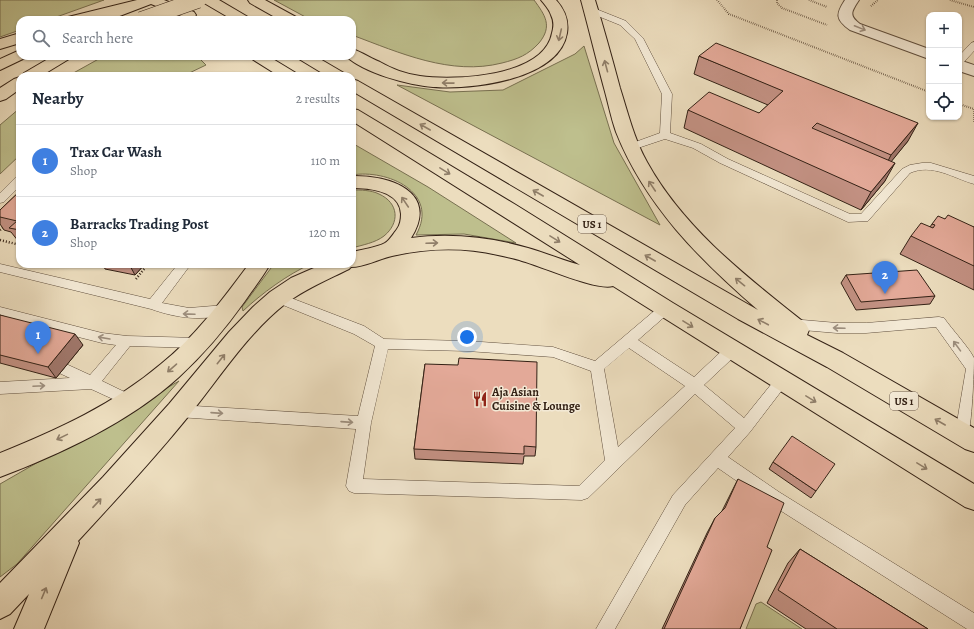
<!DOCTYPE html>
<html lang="en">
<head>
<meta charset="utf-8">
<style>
  body { margin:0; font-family:Alegreya,serif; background:#f2f2f3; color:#1f2937 }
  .controls { position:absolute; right:12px; top:12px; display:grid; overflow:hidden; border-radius:8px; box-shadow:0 1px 3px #0004 }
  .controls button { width:36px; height:36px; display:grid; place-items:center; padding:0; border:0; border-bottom:1px solid #e0e1e3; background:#fff; color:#1f2937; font:20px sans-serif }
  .you { position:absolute; left:467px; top:337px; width:14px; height:14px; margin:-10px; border:3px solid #fff; border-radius:50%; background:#1a73e8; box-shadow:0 0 0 6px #1a73e833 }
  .badge { display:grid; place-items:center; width:26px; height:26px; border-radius:50%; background:#1a73e8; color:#fff; font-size:13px; font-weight:700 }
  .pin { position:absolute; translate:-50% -33px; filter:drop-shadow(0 1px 2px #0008) }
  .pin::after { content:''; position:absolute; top:21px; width:14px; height:12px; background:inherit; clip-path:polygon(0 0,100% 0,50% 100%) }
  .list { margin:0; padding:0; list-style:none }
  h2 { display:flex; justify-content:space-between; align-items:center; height:52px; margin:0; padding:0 16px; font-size:17px }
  h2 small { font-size:13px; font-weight:400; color:#747a83 }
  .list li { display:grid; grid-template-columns:26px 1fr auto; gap:12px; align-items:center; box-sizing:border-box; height:72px; padding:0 16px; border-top:1px solid #e0e1e3 }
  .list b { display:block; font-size:15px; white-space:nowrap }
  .list p { margin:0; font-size:13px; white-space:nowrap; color:#747a83 }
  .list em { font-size:13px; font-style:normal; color:#747a83 }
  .icon { flex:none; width:22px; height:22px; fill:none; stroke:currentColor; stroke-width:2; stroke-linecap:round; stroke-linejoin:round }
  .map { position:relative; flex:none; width:974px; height:629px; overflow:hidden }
  .search { position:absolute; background:#fff; box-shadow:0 1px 3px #0004; left:16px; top:16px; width:340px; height:44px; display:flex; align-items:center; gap:10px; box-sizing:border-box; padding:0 14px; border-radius:12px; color:#747a83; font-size:15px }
  .panel { position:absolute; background:#fff; box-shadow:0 1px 3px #0004; left:16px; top:72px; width:340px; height:196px; border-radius:12px }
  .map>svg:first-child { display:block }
</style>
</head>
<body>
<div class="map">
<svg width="974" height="629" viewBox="0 0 974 629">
  <rect width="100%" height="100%" fill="#ecddbe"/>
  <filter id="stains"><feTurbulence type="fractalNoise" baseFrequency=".005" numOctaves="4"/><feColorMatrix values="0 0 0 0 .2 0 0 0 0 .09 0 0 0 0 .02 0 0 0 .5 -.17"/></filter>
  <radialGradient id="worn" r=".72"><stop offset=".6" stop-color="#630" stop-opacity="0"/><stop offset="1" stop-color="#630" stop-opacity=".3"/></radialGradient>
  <g fill="#bebf8d" stroke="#787051">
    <polygon points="0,0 104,0 48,20 20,20 20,30 0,37"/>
    <path d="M274,0H534C545,15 553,26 539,43C528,55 518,59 502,63C451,76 400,53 352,35V20H311Z"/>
    <polygon points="584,46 614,143 660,225 397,85 450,92 503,90 575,54"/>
    <polygon points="104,56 197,56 206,65 183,76 68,76"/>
    <polygon points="20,108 20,155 0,174 0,125"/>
    <path d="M352,143L428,187L516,243L464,234L416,235C440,192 387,169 352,175Z"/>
    <path d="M352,190C361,190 371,190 379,194C399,203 400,223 384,236C375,243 362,245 352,248Z"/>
    <path d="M274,264H311C288,274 261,294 243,311L242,307Z"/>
    <polygon points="179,381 17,564 0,577 0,484"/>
    <polygon points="761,602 802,629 746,629 756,604"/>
  </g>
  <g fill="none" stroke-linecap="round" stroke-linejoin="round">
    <g stroke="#61503f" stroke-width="1">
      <g id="lane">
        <path d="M591,7L626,21L643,38L672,94L670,133L701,144L728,159L850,214H861L902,169L910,165L922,163H931L974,176V184C953,178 932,163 910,173L868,221L848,222L720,163L693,148L665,139L635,149H627L626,147L627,145L660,133L662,94L635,39L620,25L588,12L587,10L588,8Z"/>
        <polygon points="974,42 974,51 962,64 959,65 959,56 971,43"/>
        <polygon points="20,176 20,186 4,202 0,203 0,193 16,177"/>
        <path d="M0,264L150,299L178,264H191L162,303L189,308L225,305L230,307L231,310L230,313C204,322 176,318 151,309L0,272Z"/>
        <path d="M278,293L364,326L384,339L467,341L553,347L595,361L660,306L665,304L670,306L671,309L670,312L638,340L694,377L727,346L732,345L737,346L739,350L737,354L704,385L744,418L777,377L782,375L787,377L789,381L750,432L728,457L779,492L974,613V629H967L767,502L718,468L685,505L615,629H596L673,495L735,428L695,394L588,498L582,500L354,493L349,491L346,486L356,429L178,417L173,415L171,411L173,407L178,405L358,416L375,346L354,334L273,301L272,298L273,295ZM629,348L685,386L618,447L604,369ZM388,349L467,351L553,357L591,371L605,460L579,486L363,479L371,423Z"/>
        <polygon points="0,307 102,333 127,336 198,338 203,339 205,343 203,347 198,348 130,346 102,381 133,396 135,400 133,404 128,406 91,389 0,394 0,382 70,378 59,373 57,369 59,365 64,363 90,375 116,345 102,343 0,317"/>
        <path d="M939,317L944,318C951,328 970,349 974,358C974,369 972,428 967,439L962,440L957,439L955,434L966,369L936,327L866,333H837L791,329L786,328L784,324L786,320L791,319L837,323H866Z"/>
      </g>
    </g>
    <g stroke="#61503f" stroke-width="2">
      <g id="street">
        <path d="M845,0H859C852,11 848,15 860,24L929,49V59L850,30C835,19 836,14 845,0Z"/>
        <polygon points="959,60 974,65 974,76 959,71"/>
      </g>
    </g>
    <g stroke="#332115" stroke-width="2">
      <g id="highway">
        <polygon points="137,0 164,0 194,12 196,15 194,18 189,19 151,4 117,17 112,16 92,20 66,20 68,17"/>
        <polygon points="202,0 219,0 248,17 250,20 233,20 204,3"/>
        <polygon points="248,0 265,0 296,17 298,20 280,20 250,3"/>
        <path d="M541,0H556C565,10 569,20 567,33C559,80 471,90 433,87C408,85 364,73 346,56H352V49C362,52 370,58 380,62C392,69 406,74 420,76C455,81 544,77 552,33C554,26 554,21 551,15C549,9 545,5 541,0Z"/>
        <path d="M581,0H595C604,29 612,58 620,88C628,113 634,139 647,162C684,229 747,277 806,324L809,330L807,335L843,353L974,428V452L965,449L827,367L738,319L352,91V79L358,81L758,310C699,259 645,205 616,132C611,118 608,102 604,88C596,59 589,29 581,0Z"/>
        <polygon points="20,33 20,43 0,49 0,39"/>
        <polygon points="20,50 20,56 27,56 25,58 0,70 0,59"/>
        <polygon points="53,56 72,56 69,59 41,76 22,76 24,73"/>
        <polygon points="249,56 268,56 296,73 298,76 279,76 252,59"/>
        <polygon points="296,56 315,56 344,73 346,76 327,76 299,59"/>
        <polygon points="20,77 20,89 6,99 0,101 0,88 14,79"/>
        <path d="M352,109L358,110L516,205L673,303L974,484V510L965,507L613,286C596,291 541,266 522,261C514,258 506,257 498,255C464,247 426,248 392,256C379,259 364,267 351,267L349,269C327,280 305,289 285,304C246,335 218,380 187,418C152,461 115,501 78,541L79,543L44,629H14L29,594L10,614L0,619V583L103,477L169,404L229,332L253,307L270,292L291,278L323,264H352V252C361,250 378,247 385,243C389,241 394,233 397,229C400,225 401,220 401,214C400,191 370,188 352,188V176C390,175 440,192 411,238C450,233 490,237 528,248C545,253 562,260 580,265L352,121Z"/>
        <path d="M249,264H270C263,277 253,289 245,301C225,329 204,354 179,377C131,421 61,454 0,477V453C57,430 114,404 161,364C196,336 222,300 249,264Z"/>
      </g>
    </g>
    <g stroke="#332115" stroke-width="2" stroke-dasharray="0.5 1.5" stroke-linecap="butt">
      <polyline points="717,0 729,14 929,92"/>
      <polyline points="777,0 777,3 782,8 827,25"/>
      <polyline points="809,0 827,7"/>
      <polyline points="950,0 974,7"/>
      <polyline points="871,6 878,0"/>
      <polyline points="959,104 974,109 974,122"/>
    </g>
    <g stroke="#332115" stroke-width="2.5" stroke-dasharray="1 2" stroke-linecap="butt">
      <polyline points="0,230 4,227"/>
      <polyline points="0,240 20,245"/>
      <polyline points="136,279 148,264"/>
    </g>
    <use href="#lane" fill="#f3e9d5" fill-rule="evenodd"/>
    <use href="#street" fill="#f3e9d5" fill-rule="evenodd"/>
    <use href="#highway" fill="#ecddbe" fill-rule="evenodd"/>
    <g stroke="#332115" stroke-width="17" stroke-linecap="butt">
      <polyline id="highway-bridge" points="141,20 198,0"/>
    </g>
    <use href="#highway-bridge" stroke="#ecddbe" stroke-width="16"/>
  </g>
  <g fill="#c39183" stroke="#332115">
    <polygon points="699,56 908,141 891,161 885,181 861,210 684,128 688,110 759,113 768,105 694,74"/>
    <polygon points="20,191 20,242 19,242 11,232 4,230 0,224 0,210"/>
    <polygon points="945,219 974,227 974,290 900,254 911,236 930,227 932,224"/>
    <polygon points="103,264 145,264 135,275 105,269"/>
    <polygon points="846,275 935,296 930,304 856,310 841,283"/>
    <polygon points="0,315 83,345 56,378 0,363"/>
    <polygon points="425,364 536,447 535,456 524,456 523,464 415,459 414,449"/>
    <polygon points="773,462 816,491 811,498 769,469"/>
    <polygon points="738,479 767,547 740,629 662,629 707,533 715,518 722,511"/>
    <polygon points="800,549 928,629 806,629 767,603 788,563"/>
  </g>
  <g fill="#9f766a" stroke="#332115">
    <polygon points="918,123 908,141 882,173 891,155"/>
    <polygon points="895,163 885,181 861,210 871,192"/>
    <polygon points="129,264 145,264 135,275"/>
    <polygon points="75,334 83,345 56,378 48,367"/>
  </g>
  <g fill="#e3a998" stroke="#332115">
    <polygon points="716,43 918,123 891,155 817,123 812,128 895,163 871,192 688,110 709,92 759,113 783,91 699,56"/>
    <polygon points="20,191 20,230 9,228 17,221 0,217 0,210"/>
    <polygon points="948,215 974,227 974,266 911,236 921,223 933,228 935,225 932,224 938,216 945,219"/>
    <polygon points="917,270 935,296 861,302 846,275"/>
    <polygon points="0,315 75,334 48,367 0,355"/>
    <polygon points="459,358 537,362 536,447 524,446 524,454 414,449 425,364 458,365"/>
    <polygon points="792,436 835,464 816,491 773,462"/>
    <polygon points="738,479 784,503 767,547 772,550 740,629 664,629 715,518 725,508"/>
    <polygon points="800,549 928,629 837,629 778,590"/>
  </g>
  <defs><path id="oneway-shaft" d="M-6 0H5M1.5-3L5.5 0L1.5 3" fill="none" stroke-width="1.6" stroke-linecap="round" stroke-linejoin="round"/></defs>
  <g stroke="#9d8f7f">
    <use href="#oneway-shaft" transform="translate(860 28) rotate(22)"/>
    <use href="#oneway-shaft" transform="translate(189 314) rotate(-178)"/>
    <use href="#oneway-shaft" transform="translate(839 328) rotate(-178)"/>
    <use href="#oneway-shaft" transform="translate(104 338) rotate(-170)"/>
    <use href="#oneway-shaft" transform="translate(957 346) rotate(-126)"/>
    <use href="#oneway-shaft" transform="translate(39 386) rotate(-3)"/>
    <use href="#oneway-shaft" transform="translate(217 413) rotate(4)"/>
    <use href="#oneway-shaft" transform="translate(347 422) rotate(4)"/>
  </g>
  <g stroke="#907f6a">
    <use href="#oneway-shaft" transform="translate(560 35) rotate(103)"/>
    <use href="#oneway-shaft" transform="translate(606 66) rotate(-105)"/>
    <use href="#oneway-shaft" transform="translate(448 83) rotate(-179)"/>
    <use href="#oneway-shaft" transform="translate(425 127) rotate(-150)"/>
    <use href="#oneway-shaft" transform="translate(445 171) rotate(31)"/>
    <use href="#oneway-shaft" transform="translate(652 186) rotate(-124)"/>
    <use href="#oneway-shaft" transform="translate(538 193) rotate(-150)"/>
    <use href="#oneway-shaft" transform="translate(405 202) rotate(-124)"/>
    <use href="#oneway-shaft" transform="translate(555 239) rotate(32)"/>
    <use href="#oneway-shaft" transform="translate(432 243) rotate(-2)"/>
    <use href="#oneway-shaft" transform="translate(650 258) rotate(-150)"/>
    <use href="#oneway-shaft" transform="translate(740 282) rotate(-141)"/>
    <use href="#oneway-shaft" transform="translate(763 322) rotate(-152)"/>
    <use href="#oneway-shaft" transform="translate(688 324) rotate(32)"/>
    <use href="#oneway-shaft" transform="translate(221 359) rotate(-51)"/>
    <use href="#oneway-shaft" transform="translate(172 368) rotate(139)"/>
    <use href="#oneway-shaft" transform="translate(811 399) rotate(31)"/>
    <use href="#oneway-shaft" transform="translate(940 422) rotate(-150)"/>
    <use href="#oneway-shaft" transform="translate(62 437) rotate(154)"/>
    <use href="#oneway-shaft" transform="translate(922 466) rotate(31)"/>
    <use href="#oneway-shaft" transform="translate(97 503) rotate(-47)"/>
    <use href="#oneway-shaft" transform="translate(44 593) rotate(-67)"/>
  </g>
  <defs>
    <g id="restaurant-bare" transform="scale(1.2)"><path d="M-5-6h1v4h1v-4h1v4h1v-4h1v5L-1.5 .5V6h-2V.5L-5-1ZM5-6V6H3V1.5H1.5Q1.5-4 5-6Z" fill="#8f2418" stroke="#f3e9d5" stroke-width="2.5" paint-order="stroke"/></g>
  </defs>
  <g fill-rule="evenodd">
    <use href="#restaurant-bare" x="480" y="399"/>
  </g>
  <g text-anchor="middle" stroke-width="3" stroke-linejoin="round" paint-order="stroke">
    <g fill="#f3e9d5" stroke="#6d5d4f" stroke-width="1">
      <rect x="578" y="215" width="28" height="18" rx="3"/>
      <rect x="890" y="392" width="28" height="18" rx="3"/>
    </g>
    <g font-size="11" font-weight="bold" fill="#332115">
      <text x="592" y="228">US 1</text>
      <text x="904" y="405">US 1</text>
    </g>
    <g font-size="12" font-weight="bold" fill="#332115" stroke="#f3e9d5" text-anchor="start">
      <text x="492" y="396">Aja Asian<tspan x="492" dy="14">Cuisine &amp; Lounge</tspan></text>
    </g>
  </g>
  <rect width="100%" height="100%" filter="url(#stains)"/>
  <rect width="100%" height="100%" fill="url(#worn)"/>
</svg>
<div class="controls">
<button>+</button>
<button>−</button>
<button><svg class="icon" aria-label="locate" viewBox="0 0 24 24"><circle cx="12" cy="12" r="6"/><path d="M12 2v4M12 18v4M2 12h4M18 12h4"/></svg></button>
</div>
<div class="you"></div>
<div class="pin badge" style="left:38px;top:354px;background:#3f7fe0">1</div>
<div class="pin badge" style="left:885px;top:294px;background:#3f7fe0">2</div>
<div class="search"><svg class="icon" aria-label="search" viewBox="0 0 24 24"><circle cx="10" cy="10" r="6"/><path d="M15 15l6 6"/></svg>Search here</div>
<section class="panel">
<h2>Nearby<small>2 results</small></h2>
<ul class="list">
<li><span class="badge" style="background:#3f7fe0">1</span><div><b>Trax Car Wash</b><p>Shop</p></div><em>110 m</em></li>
<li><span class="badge" style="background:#3f7fe0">2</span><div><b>Barracks Trading Post</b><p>Shop</p></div><em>120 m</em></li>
</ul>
</section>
</div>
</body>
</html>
